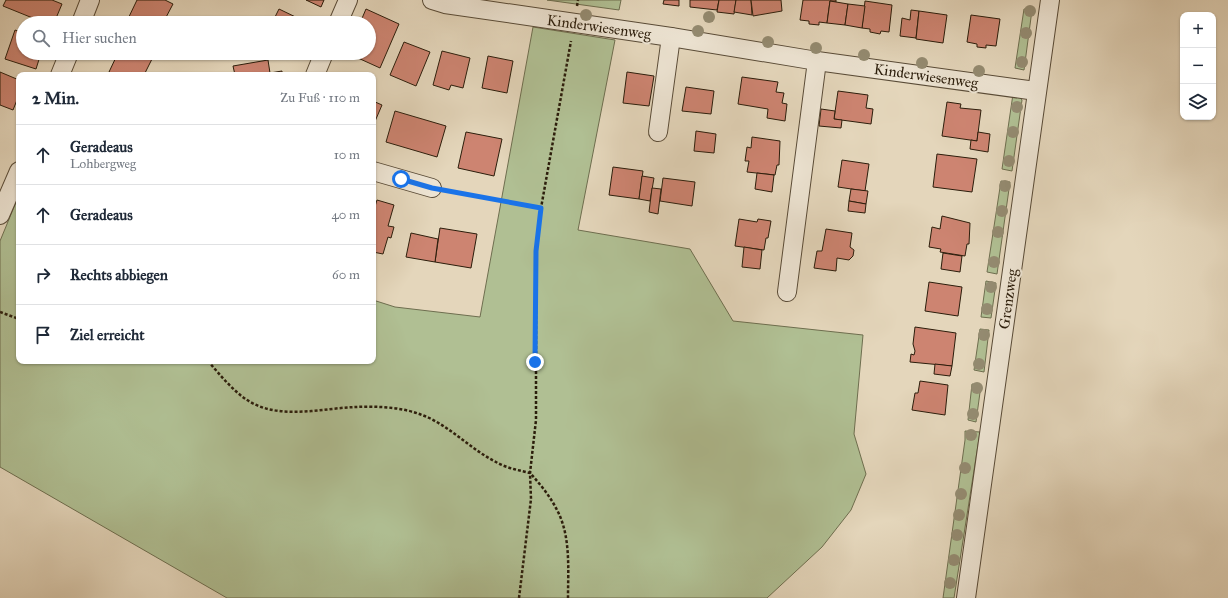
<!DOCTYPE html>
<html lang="de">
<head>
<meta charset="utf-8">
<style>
  body { margin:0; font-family:"IM FELL Great Primer",serif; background:#f2f2f3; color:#1f2937 }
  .controls { position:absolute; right:12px; top:12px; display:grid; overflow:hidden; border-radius:8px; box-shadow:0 1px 3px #0004 }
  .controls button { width:36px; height:36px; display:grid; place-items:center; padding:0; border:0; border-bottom:1px solid #e0e1e3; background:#fff; color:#1f2937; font:20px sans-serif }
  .stop { position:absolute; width:12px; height:12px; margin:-9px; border:3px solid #1a73e8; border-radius:50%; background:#fff }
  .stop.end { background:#1a73e8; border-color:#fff; box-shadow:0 1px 4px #0008 }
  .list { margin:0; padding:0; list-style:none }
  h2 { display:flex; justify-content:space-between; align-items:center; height:52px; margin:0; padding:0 16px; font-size:17px }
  h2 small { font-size:13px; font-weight:400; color:#747a83 }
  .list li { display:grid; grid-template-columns:26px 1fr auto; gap:12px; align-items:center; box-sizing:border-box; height:60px; padding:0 16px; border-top:1px solid #e0e1e3 }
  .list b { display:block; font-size:15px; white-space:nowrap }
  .list p { margin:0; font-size:13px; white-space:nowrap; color:#747a83 }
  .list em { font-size:13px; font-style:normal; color:#747a83 }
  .icon { flex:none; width:22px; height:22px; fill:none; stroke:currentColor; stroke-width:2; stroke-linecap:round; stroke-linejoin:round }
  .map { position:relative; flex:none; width:1228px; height:598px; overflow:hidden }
  .search { position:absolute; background:#fff; box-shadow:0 1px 3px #0004; left:16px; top:16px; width:360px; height:44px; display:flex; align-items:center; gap:10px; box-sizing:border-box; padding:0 14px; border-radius:22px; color:#747a83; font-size:15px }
  .panel { position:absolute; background:#fff; box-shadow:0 1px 3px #0004; left:16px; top:72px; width:360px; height:292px; border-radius:8px }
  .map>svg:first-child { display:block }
</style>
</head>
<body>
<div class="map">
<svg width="1228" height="598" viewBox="0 0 1228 598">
  <rect width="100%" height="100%" fill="#e4d6bb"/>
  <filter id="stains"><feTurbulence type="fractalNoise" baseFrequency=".005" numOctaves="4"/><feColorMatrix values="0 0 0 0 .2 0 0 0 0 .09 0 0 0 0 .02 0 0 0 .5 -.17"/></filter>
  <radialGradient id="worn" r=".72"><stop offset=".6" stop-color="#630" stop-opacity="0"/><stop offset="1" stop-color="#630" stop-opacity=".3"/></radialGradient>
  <g fill="#b0bf93" stroke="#6e6e4f">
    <polygon points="547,0 621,0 619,10"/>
    <polygon points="1024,9 1032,10 1024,70 1015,68"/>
    <polygon points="533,27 615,40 578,230 690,249 733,321 863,335 854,434 866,474 851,510 822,547 767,598 227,598 0,467 0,241 19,195 19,361 373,361 373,300 395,307 480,317"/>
    <polygon points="1013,94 1019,96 1022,100 1012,171 1002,169"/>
    <polygon points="1001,181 1010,182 997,274 987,272"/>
    <polygon points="986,281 996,283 991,318 981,317"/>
    <polygon points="980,329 989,330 984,372 974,370"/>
    <polygon points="972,384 981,385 976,422 968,420"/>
    <polygon points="965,431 980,432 954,598 943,598 965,440"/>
  </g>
  <g fill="#cd8471" stroke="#2b1d0b">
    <polygon points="6,0 52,0 62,4 54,23 45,23 3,6"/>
    <polygon points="137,0 165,0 173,4 163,23 126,23"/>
    <polygon points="306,0 324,0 321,7"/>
    <polygon points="664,0 679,0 679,6 663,4"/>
    <polygon points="690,0 719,0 717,10 690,7"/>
    <polygon points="719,0 736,0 734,14 717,12"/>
    <polygon points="736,0 751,0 752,15 734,12"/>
    <polygon points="751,0 781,0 782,11 753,16"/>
    <polygon points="803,0 836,0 836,2 830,1 827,23 819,22 819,25 809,24 809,21 800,20"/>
    <polygon points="830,1 848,4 845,25 827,23"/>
    <polygon points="865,1 892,5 889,32 881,31 880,34 870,32 870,29 862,28"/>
    <polygon points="848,4 865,6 862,28 845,25"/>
    <polygon points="279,9 308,23 272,23"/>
    <polygon points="366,9 399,24 380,68 347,53 369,53 369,23 360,23"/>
    <polygon points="911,10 919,11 916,38 900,36 902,18 910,20"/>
    <polygon points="919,11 947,15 943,43 916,39"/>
    <polygon points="971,15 1000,19 996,46 986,45 986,48 977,47 977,44 967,42"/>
    <polygon points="15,30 23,33 23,53 41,53 36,69 5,59"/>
    <polygon points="404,42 430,52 416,86 390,75"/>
    <polygon points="442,51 470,58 463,88 451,85 449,90 433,85"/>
    <polygon points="118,53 155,53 144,75 115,75 109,72"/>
    <polygon points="488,56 513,61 507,93 482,88"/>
    <polygon points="268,60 270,73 282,71 282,75 235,75 233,66"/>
    <polygon points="0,72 19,80 19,95 13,110 0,105"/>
    <polygon points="627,72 654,76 649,106 623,103"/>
    <polygon points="742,77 778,82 776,92 784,93 782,103 787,104 785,121 767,118 768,109 738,104"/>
    <polygon points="686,87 714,91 711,114 682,111"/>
    <polygon points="838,91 868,95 866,108 873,109 871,124 834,119"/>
    <polygon points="373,101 382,105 373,126"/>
    <polygon points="947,102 961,104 960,108 981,110 977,141 942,136"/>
    <polygon points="821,109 835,111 834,119 842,120 841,128 819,126"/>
    <polygon points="395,111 446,126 437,157 386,142"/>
    <polygon points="696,131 716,134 714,153 694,151"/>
    <polygon points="466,132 502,139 494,176 458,168"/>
    <polygon points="978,132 990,134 988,152 970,149 971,140 977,141"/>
    <polygon points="752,137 780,141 779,165 777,165 775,175 747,172 749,161 745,161 747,147 751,148"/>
    <polygon points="937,154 977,159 972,192 933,187"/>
    <polygon points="842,160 869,164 865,191 838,187"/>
    <polygon points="613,167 643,171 639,199 609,195"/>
    <polygon points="757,173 774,175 772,192 755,189"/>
    <polygon points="642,176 654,178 650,201 639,199"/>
    <polygon points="663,178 695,182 692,206 660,201"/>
    <polygon points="652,188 661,189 658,214 649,212"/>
    <polygon points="851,189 868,191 866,204 849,201"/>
    <polygon points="377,200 394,205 388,226 394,227 391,238 388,237 383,254 373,252 373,213"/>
    <polygon points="849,201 866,204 865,213 848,211"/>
    <polygon points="942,216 970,223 969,244 967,244 965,256 940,252 941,249 929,247 932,227 940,229"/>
    <polygon points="739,219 757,222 758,219 771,221 768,238 766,238 764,250 735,246"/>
    <polygon points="440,228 477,234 471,268 435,262"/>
    <polygon points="826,229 852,233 850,247 854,250 853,256 849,260 837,258 836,271 814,268 817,251 822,251"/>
    <polygon points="411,233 438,239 435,262 406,257"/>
    <polygon points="744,247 762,250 760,269 742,267"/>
    <polygon points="943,253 962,256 960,272 941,269"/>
    <polygon points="929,282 962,287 958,316 925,311"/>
    <polygon points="915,327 956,333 952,366 910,362 911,354 914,355 915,351 913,344"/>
    <polygon points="935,364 952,366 950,376 934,374"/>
    <polygon points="920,381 948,385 945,415 912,410 915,393 918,393"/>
  </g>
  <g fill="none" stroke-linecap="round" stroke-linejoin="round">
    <g stroke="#594b37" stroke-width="20">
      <g id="minor">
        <polyline points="432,0 445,4 671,37 817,61 1036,91"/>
        <polyline points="81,23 90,0"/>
        <polyline points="338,23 348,0"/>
        <polyline points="60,75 69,53"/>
        <polyline points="315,75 324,53"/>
        <polyline points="658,132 671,37"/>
        <polyline points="373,171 432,188"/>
        <polyline points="0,215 19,171"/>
        <polyline points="787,292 817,61"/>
        <polyline points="966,598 1050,0"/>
      </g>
    </g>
    <g stroke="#2b1d0b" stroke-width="2.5" stroke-dasharray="3 2" stroke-linecap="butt">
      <polyline points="577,6 578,0"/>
      <polyline points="450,191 541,208"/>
      <polyline points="0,312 19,319"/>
      <path d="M208,361C221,376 236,395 254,404C285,419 324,408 356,407C377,406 402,407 422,415C449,425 470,449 496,462C506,468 518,470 530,473C540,484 550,496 557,510C571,536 568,570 568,598"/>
      <polyline points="519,598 531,499 530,473 536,420 536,251 541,208 571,41"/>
    </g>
    <use href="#minor" stroke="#ede4d3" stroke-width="18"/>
  </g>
  <g fill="#948b71">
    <circle cx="1030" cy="11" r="6"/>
    <circle cx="586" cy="15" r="6"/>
    <circle cx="709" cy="17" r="6"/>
    <circle cx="698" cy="31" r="6"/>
    <circle cx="1026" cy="33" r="6"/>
    <circle cx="768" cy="42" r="6"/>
    <circle cx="816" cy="48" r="6"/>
    <circle cx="864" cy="55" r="6"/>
    <circle cx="1022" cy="62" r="6"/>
    <circle cx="922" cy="63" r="6"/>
    <circle cx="979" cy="71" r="6"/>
    <circle cx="1017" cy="107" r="6"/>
    <circle cx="1013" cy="132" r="6"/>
    <circle cx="1009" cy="161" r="6"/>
    <circle cx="1005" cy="186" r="6"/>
    <circle cx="1002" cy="211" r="6"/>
    <circle cx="998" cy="232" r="6"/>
    <circle cx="994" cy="262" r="6"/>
    <circle cx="991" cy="287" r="6"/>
    <circle cx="987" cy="309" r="6"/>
    <circle cx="984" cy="335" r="6"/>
    <circle cx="979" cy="364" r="6"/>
    <circle cx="977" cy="388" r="6"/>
    <circle cx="973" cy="414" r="6"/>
    <circle cx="971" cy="435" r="6"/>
    <circle cx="965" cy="468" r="6"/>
    <circle cx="961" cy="494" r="6"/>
    <circle cx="959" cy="515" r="6"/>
    <circle cx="957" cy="535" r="6"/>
    <circle cx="954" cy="560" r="6"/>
    <circle cx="950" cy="583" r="6"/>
  </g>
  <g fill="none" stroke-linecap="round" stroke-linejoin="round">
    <polyline stroke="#1a73e8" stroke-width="5" points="401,179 432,188 541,208 536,251 535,362"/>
  </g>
  <g text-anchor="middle" stroke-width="4" stroke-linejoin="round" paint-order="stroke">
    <g font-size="15" fill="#2b1d0b" stroke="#ede4d3">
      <text transform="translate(599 27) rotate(8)" y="5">Kinderwiesenweg</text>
      <text transform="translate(926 76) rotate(8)" y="5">Kinderwiesenweg</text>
      <text transform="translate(1008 299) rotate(-82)" y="5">Grenzweg</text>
    </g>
  </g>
  <rect width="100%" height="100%" filter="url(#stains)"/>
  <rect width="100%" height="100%" fill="url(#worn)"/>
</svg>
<div class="controls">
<button>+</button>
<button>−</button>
<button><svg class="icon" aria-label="layers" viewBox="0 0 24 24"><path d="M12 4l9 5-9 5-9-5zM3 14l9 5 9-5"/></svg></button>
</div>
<div class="stop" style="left:401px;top:179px"></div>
<div class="stop end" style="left:535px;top:362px"></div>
<div class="search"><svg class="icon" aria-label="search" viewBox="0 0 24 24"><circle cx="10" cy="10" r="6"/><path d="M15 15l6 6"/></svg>Hier suchen</div>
<section class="panel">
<h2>2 Min.<small>Zu Fuß · 110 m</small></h2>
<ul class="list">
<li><svg class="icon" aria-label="ahead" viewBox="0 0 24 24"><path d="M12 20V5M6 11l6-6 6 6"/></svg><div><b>Geradeaus</b><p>Lohbergweg</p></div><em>10 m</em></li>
<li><svg class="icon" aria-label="ahead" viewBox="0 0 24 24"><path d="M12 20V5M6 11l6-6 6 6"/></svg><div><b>Geradeaus</b></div><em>40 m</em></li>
<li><svg class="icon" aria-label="right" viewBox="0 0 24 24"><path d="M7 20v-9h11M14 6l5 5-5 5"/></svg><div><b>Rechts abbiegen</b></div><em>60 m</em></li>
<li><svg class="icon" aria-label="arrive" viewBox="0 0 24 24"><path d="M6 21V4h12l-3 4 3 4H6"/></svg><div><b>Ziel erreicht</b></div></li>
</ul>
</section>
</div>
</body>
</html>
